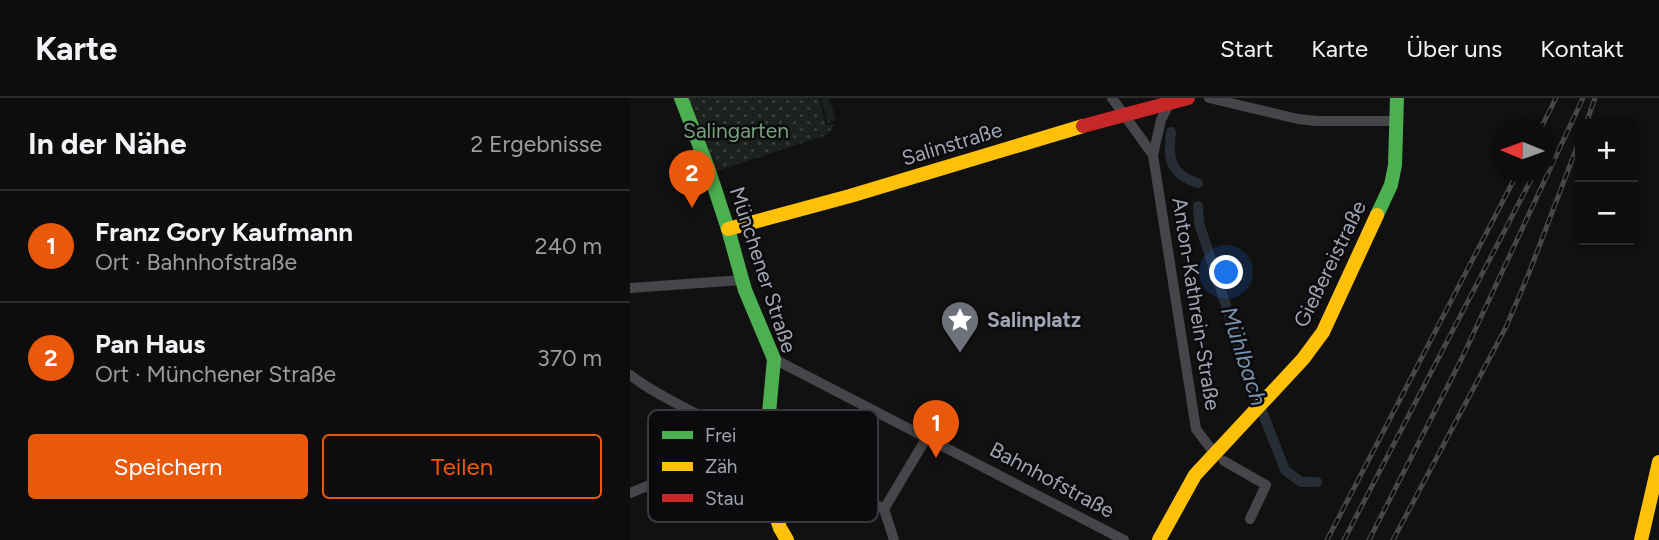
<!DOCTYPE html>
<html lang="de">
<head>
<meta charset="utf-8">
<style>
  body { margin:0; font-family:Figtree,sans-serif; background:#1b1b1b; color:#f1f3f6 }
  .controls { position:absolute; right:21px; top:21px; display:grid; overflow:hidden; border-radius:7px; box-shadow:0 2px 5px #0004 }
  .controls button { width:63px; height:63px; display:grid; place-items:center; padding:0; border:0; border-bottom:2px solid #2d2d2e; background:#0d0d0d; color:#f1f3f6; font:35px sans-serif }
  .compass { position:absolute; left:861px; top:21px; width:63px; height:63px; border-radius:50%; background:#0d0d0d; box-shadow:0 2px 5px #0004; rotate:271deg }
  .you { position:absolute; left:597px; top:175px; width:24px; height:24px; margin:-18px; border:5px solid #fff; border-radius:50%; background:#1a73e8; box-shadow:0 0 0 10px #1a73e833 }
  .badge { display:grid; place-items:center; width:46px; height:46px; border-radius:50%; background:#ea580c; color:#fff; font-size:23px; font-weight:700 }
  .pin { position:absolute; translate:-50% -58px; filter:drop-shadow(0 2px 4px #0008) }
  .pin::after { content:''; position:absolute; top:37px; width:24px; height:21px; background:inherit; clip-path:polygon(0 0,100% 0,50% 100%) }
  .list { margin:0; padding:0; list-style:none }
  h2 { display:flex; justify-content:space-between; align-items:center; height:91px; margin:0; padding:0 28px; font-size:30px }
  h2 small { font-size:23px; font-weight:400; color:#9a9c9d }
  .list li { display:grid; grid-template-columns:46px 1fr auto; gap:21px; align-items:center; box-sizing:border-box; height:112px; padding:0 28px; border-top:2px solid #2d2d2e }
  .list b { display:block; font-size:26px; white-space:nowrap }
  .list p { margin:0; font-size:23px; white-space:nowrap; color:#9a9c9d }
  .list em { font-size:23px; font-style:normal; color:#9a9c9d }
  .actions { display:flex; gap:14px; padding:21px 28px }
  .actions a { flex:1; padding:16px 0; border:2px solid #ea580c; border-radius:7px; text-align:center; font-size:24px; color:#ea580c }
  .actions .main { background:#ea580c; color:#fff }
  .map { position:relative; flex:none; width:1029px; height:442px; overflow:hidden }
  header { display:flex; align-items:center; gap:42px; box-sizing:border-box; height:98px; padding:0 35px; background:#0d0d0d; border-bottom:2px solid #2d2d2e }
  header strong { font-size:33px }
  nav { display:flex; gap:38px; margin-inline-start:auto; font-size:24px }
  main { display:flex }
  aside { flex:1; background:#0d0d0d }
  .map>svg:first-child { display:block }
</style>
</head>
<body>
<header>
<strong>Karte</strong>
<nav><a>Start</a><a>Karte</a><a>Über uns</a><a>Kontakt</a></nav>
</header>
<main>
<aside>
<h2>In der Nähe<small>2 Ergebnisse</small></h2>
<ul class="list">
<li><span class="badge">1</span><div><b>Franz Gory Kaufmann</b><p>Ort · Bahnhofstraße</p></div><em>240 m</em></li>
<li><span class="badge">2</span><div><b>Pan Haus</b><p>Ort · Münchener Straße</p></div><em>370 m</em></li>
</ul>
<div class="actions"><a class="main">Speichern</a><a>Teilen</a></div>
</aside>
<div class="map">
<svg width="1029" height="442" viewBox="0 0 1029 442">
  <defs>
    <pattern id="grass-tufts" width="24" height="20" patternUnits="userSpaceOnUse" patternTransform="scale(1.75)"><rect width="24" height="20" fill="#1b211c"/><path d="M3 7l-1-3M5 7V3M7 7l1-3M15 17l-1-3M17 17v-4M19 17l1-3" fill="none" stroke="#393e3b"/></pattern>
    <pattern id="park-dots" width="8" height="8" patternUnits="userSpaceOnUse" patternTransform="scale(1.75)"><rect width="8" height="8" fill="#1b211c"/><path d="M2 2h.1M6 6h.1" fill="none" stroke="#393e3b" stroke-width="1.8" stroke-linecap="round"/></pattern>
  </defs>
  <rect width="100%" height="100%" fill="#111"/>
  <polygon fill="url(#grass-tufts)" points="199,0 206,22 198,25 191,1"/>
  <polygon fill="url(#park-dots)" points="56,0 189,0 196,27 204,26 204,28 197,37 86,73"/>
  <g fill="none" stroke-linecap="round" stroke-linejoin="round">
    <g stroke="#272d34" stroke-width="10">
      <path d="M541,34C538,60 539,76 568,85"/>
      <polyline points="568,108 569,125 623,290 655,372 671,384 687,384"/>
    </g>
    <g stroke="#45464a" stroke-width="10">
      <polyline points="482,0 523,57 566,331 584,355"/>
      <polyline points="579,0 668,21 686,23 767,23"/>
      <polyline points="523,57 531,22 540,4"/>
      <polyline points="0,190 112,182"/>
      <polyline points="144,261 494,442"/>
      <path d="M0,277C23,295 52,308 78,322C96,331 106,342 127,346L254,411L264,442"/>
      <polyline points="594,363 636,387 620,421"/>
      <polyline points="0,395 30,383 113,343"/>
      <polyline points="254,411 297,339"/>
    </g>
    <g stroke="#4caf50" stroke-width="14">
      <polyline points="51,0 78,70 98,131 115,192 144,261 138,326"/>
      <polyline points="747,117 761,87 765,67 767,0"/>
    </g>
    <g stroke="#ffc107" stroke-width="14">
      <polyline points="98,131 220,98 453,28"/>
      <polyline points="138,326 136,387 150,430 157,442"/>
      <polyline points="529,442 565,377 673,261 693,234 747,117"/>
      <polyline points="1011,442 1029,364"/>
    </g>
    <polyline stroke="#c62828" stroke-width="14" points="453,28 558,0"/>
    <g stroke="#46474a" stroke-width="5">
      <g id="rail">
        <polyline points="956,26 965,0"/>
        <polyline points="910,32 926,0"/>
        <polyline points="697,442 888,74"/>
        <polyline points="714,442 905,74"/>
        <polyline points="739,442 832,260 953,0"/>
        <polyline points="763,442 876,229 899,175 950,41"/>
      </g>
    </g>
    <use href="#rail" stroke="#0b0b0d" stroke-width="2.5" stroke-dasharray="8" stroke-linecap="butt"/>
  </g>
  <defs>
    <g id="sight-pin" transform="scale(2.0125)"><path d="M0 17L-7.5 6A9.5 9.5 0 1 1 7.5 6Z" fill="#6f717a" stroke="#0b0b0d"/><path d="M0-6L1.8-2.2L6-1.7L2.9 1.2L3.7 5.4L0 3.3L-3.7 5.4L-2.9 1.2L-6-1.7L-1.8-2.2Z" fill="#fff"/></g>
  </defs>
  <g fill-rule="evenodd">
    <use href="#sight-pin" x="330" y="222"/>
  </g>
  <g text-anchor="middle" stroke-width="5" stroke-linejoin="round" paint-order="stroke">
    <g font-size="21" fill="#789f7d" stroke="#0b0b0d">
      <text x="106" y="40">Salingarten</text>
    </g>
    <g font-size="21" fill="#a1a5b3" stroke="#0b0b0d">
      <text transform="translate(322 46) rotate(-17)" y="7">Salinstraße</text>
      <text transform="translate(700 166) rotate(-64)" y="7">Gießereistraße</text>
      <text transform="translate(133 172) rotate(72)" y="7">Münchener Straße</text>
      <text transform="translate(566 206) rotate(81)" y="7">Anton-Kathrein-Straße</text>
      <text transform="translate(422 382) rotate(28)" y="7">Bahnhofstraße</text>
    </g>
    <g font-size="21" font-weight="bold" fill="#a1a5b3" stroke="#0b0b0d" text-anchor="start">
      <text x="357" y="229">Salinplatz</text>
    </g>
    <g font-size="23" font-style="italic" fill="#7791af" stroke="#0b0b0d">
      <text transform="translate(614 258) rotate(72)" y="8">Mühlbach</text>
    </g>
  </g>
  <rect x="18" y="312" width="230" height="112" rx="10" fill="#0b0b0d" stroke="#38393f" stroke-width="2"/>
  <rect x="32" y="333" width="31" height="8" fill="#4caf50"/>
  <rect x="32" y="364" width="31" height="9" fill="#ffc107"/>
  <rect x="32" y="396" width="31" height="8" fill="#c62828"/>
  <g font-size="19" fill="#a1a5b3">
    <text x="75" y="344">Frei</text>
    <text x="75" y="375">Zäh</text>
    <text x="75" y="407">Stau</text>
  </g>
</svg>
<div class="controls">
<button>+</button>
<button>−</button>
</div>
<svg class="compass" viewBox="-18 -18 36 36"><path d="M0-13l5 13h-10z" fill="#e53935"/><path d="M0 13l5-13h-10z" fill="#9a9c9d"/></svg>
<div class="you"></div>
<div class="pin badge" style="left:306px;top:360px">1</div>
<div class="pin badge" style="left:62px;top:110px">2</div>
</div>
</main>
</body>
</html>
